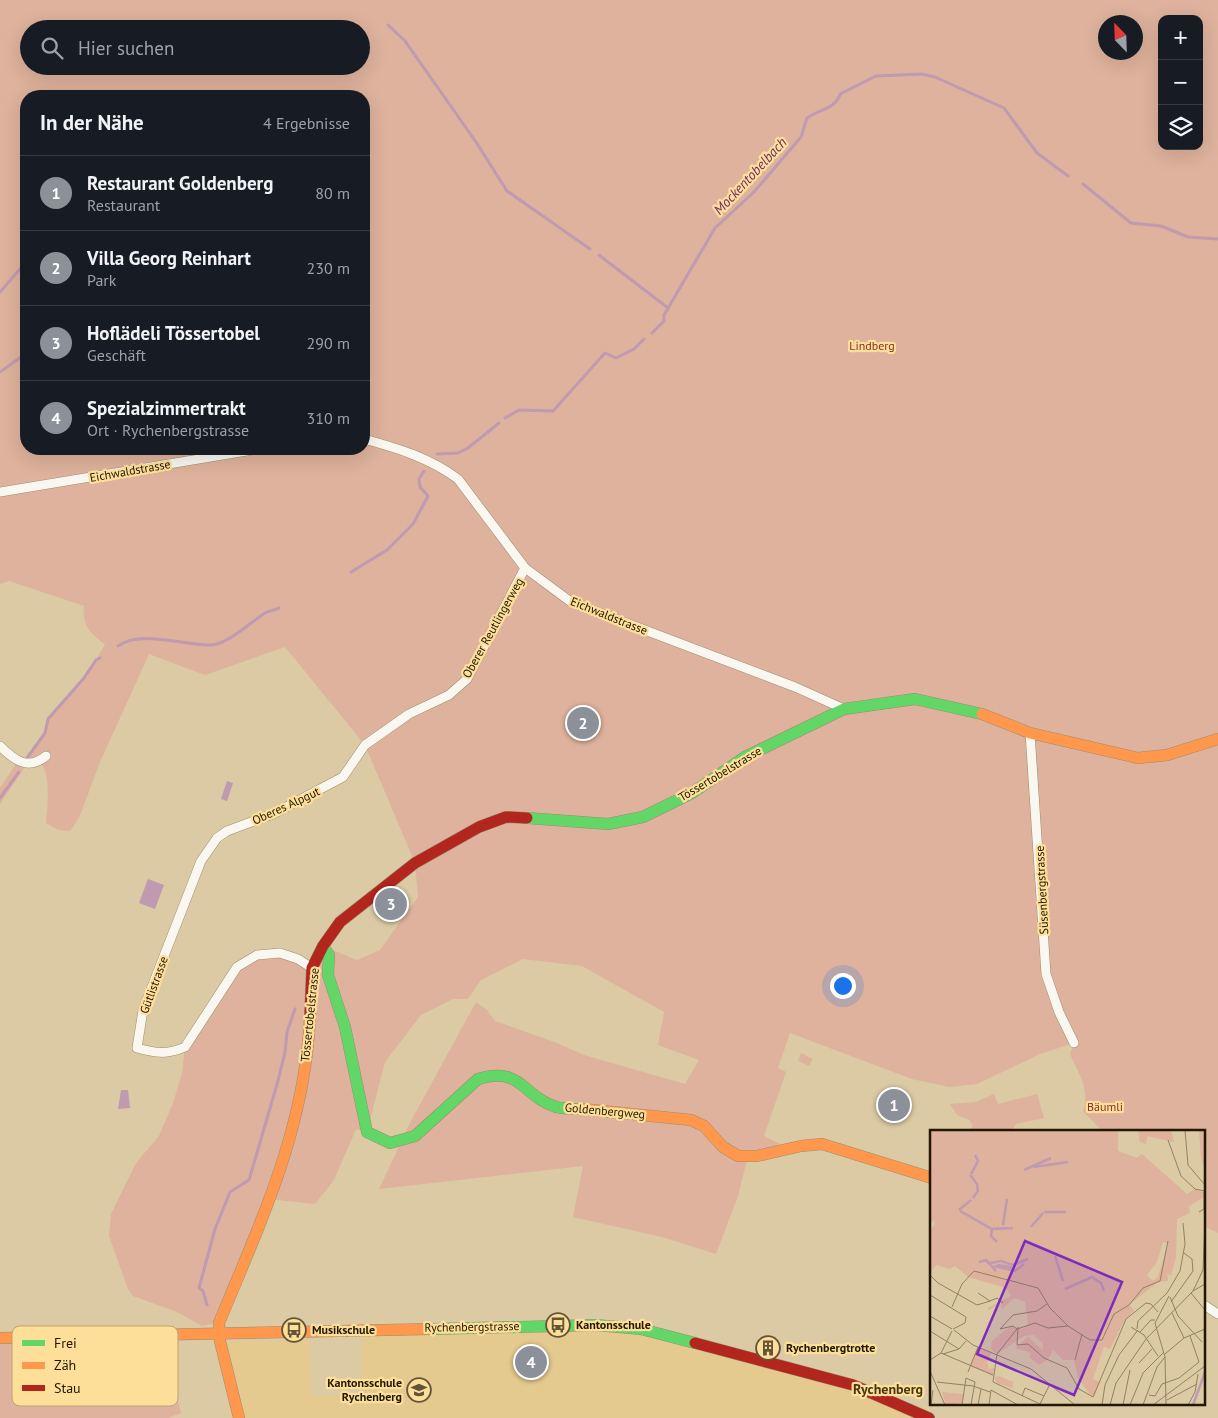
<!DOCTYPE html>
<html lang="de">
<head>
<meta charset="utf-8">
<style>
  body { margin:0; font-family:"PT Sans",sans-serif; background:#242831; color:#f1f3f6 }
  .controls { position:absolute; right:15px; top:15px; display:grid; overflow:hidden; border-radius:10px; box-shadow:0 5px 20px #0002 }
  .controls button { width:45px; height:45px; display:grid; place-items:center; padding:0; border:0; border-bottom:1px solid #363941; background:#171b24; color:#f1f3f6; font:25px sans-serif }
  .compass { position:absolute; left:1098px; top:15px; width:45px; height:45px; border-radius:50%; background:#171b24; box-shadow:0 5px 20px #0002; rotate:337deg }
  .you { position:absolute; left:842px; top:985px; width:18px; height:18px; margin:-12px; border:4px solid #fff; border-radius:50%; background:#1a73e8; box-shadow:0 0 0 8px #1a73e833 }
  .badge { display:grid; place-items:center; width:32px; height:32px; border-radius:50%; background:#8c9099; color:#fff; font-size:16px; font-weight:700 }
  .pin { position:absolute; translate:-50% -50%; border:2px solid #fff; box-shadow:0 1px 5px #0006 }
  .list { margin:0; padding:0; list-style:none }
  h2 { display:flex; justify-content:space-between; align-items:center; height:65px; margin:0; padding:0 20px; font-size:21px }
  h2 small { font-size:16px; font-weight:400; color:#9ea1a6 }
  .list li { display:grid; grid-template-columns:32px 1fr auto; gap:15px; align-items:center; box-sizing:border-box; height:75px; padding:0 20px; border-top:1px solid #363941 }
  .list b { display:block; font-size:19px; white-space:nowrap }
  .list p { margin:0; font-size:16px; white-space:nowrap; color:#9ea1a6 }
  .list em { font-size:16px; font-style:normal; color:#9ea1a6 }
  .icon { flex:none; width:28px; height:28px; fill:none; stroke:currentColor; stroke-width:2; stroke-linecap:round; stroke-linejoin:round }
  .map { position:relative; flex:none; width:1218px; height:1418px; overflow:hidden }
  .search { position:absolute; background:#171b24; box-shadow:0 5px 20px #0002; left:20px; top:20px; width:350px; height:55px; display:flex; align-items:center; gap:12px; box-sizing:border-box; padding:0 18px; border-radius:28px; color:#9ea1a6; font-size:19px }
  .panel { position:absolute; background:#171b24; box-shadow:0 5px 20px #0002; left:20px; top:90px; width:350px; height:365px; border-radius:20px }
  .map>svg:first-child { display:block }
</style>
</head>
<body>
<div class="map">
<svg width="1218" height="1418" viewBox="0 0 1218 1418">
  <rect width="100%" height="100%" fill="#dbcaa4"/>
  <polygon fill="#e4ca8f" points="596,1325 853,1385 929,1418 239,1418 224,1342 310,1340 311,1396 365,1394 361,1365 362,1329"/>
  <g fill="#deb29c" fill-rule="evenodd">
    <path d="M0,0H1218V1233L1204,1226V1132H1103L1083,1111C1091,1092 1078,1072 1070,1054L1074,1043L1040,1054L977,1084L949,1087L912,1079L790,1033L778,1068L786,1072L764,1136L788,1148L748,1156L738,1196L716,1254L662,1237L573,1217L583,1166L379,1189L411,1121L476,1002L487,1010L495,1021L557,1043L584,1055L685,1084L699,1060L658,1045L664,1012L582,966L523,959L481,980L468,999H453L421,1015L385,1062L367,1132L356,1129L334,1180L315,1204L269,1199L219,1323L202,1326L177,1312L133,1296L128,1289L109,1236L111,1214L136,1163L159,1136L173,1103L182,1073L185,1047L237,967L257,955L280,953L312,968L323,946L357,960L380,950L418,897L415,863L365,745L285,647L205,675L149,654L100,762L79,818L70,831L58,830L46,823C47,810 52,771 39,762C36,760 31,759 27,758L45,733L48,719L91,669L105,644C90,634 82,625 84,606L9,581L0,584ZM1162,19H1199V146H1162ZM1106,22H1136V52H1106ZM29,29H361V66H29ZM26,96H364V449H26Z"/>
    <polygon points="18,761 26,765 0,804 0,788"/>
    <polygon points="801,1053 813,1059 809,1066 798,1061"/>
    <polygon points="994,1094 998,1104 1037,1094 1044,1118 1016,1124 1011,1132 960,1132 969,1130 973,1126 970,1120 957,1115 950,1104 976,1102"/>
    <polygon points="154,1334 160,1356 168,1359 181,1413 168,1418 0,1418 0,1338"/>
  </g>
  <g fill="#c09ab0">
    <polygon points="227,781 233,783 227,801 221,799"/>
    <polygon points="148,879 164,885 155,909 139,903"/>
    <polygon points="121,1090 128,1090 130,1108 118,1109"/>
  </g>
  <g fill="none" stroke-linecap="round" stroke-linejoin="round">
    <g stroke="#c09ab0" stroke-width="3">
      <polyline points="388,25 405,41 476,142 507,191 590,249"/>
      <polyline points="1083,184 1131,223 1161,226 1188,237 1218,239"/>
      <polyline points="599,255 668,308"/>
      <polyline points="0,292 26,262"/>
      <path d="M652,333L664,321V315L715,228L754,192L801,137L807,118C819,109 836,109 840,94L876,76L922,74L935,77L1004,108L1037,153L1068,176"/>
      <polyline points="0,372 21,357 26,361"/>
      <polyline points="505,418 519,410 553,411 605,353 616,358 634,349 644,339"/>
      <polyline points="437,454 458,453 468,448 499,423"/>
      <polyline points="351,572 387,550 413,524 428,496 420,487 419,479 424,471"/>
      <path d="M118,646C141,629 185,646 212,645C228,644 252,621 265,613C270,610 274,611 279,608"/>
      <polyline points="27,758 45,733 48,719 84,678 96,660 100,658"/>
      <polyline points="0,798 19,772"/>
      <polyline points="207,1305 203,1291 199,1288 215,1229 230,1192 249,1180 278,1081 285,1052 287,1032 295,1009"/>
    </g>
    <g stroke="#9b8e6f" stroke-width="10">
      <g id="street">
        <path d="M364,439C397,448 430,458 458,479L525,568L571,602L795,687L844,709"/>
        <polyline points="0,492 259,449"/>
        <polyline points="1030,733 1046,974 1059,1012 1074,1043"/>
        <path d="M0,746C14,760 28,771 46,756"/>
        <path d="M312,968L298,959L280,953L257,955L237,967L185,1047C167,1055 155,1053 137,1048L143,1010L201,861L217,838L227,831L273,814L343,777L365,745L409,714L449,695L467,679L525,568"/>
        <polyline points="1204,1305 1218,1314"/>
      </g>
    </g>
    <g stroke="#9b8e6f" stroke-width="12">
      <g id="fast">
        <polyline points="527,818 608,824 643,817 692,793 745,757 844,709 915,699 982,714"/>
        <path d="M323,946L329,955L328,975L345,1027L367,1132L390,1143L415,1136L478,1079C522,1066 522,1096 556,1107C564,1109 575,1109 583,1109"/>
        <polyline points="432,1329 596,1325 641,1329 695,1343"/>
      </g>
    </g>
    <g stroke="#9b8e6f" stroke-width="12">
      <g id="slow">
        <polyline points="982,714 1030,733 1138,758 1167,755 1218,739"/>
        <polyline points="583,1109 691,1120 704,1126 723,1147 738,1156 757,1156 801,1146 822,1144 932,1178"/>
        <polyline points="0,1338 432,1329"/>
        <path d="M239,1418L220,1341L219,1323C261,1221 305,1129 310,1017"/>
      </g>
    </g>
    <g stroke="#9b8e6f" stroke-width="12">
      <g id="jam">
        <polyline points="310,1017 312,968 323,946 340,922 415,863 479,827 506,817 527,818"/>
        <polyline points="695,1343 853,1385 929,1418"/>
      </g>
    </g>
    <use href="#street" stroke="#faf7f1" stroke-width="9"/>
    <use href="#fast" stroke="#63d668" stroke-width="11"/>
    <use href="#slow" stroke="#ff974d" stroke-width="11"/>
    <use href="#jam" stroke="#b3261e" stroke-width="11"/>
  </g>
  <defs>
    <g id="bus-ring" transform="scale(1.25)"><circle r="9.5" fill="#fedf9a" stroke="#625539" stroke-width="1.5"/><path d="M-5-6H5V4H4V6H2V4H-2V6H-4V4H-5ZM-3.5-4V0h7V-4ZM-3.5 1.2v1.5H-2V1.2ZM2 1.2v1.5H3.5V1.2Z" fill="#625539"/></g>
    <g id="building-ring" transform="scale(1.25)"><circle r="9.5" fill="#fedf9a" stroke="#625539" stroke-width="1.5"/><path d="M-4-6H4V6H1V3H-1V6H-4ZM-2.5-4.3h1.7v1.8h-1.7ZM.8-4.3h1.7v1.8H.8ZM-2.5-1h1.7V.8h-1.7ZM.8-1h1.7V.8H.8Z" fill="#625539"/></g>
    <g id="school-ring" transform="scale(1.25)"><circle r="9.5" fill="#fedf9a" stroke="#625539" stroke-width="1.5"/><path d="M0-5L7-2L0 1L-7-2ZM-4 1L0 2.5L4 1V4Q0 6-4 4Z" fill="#625539"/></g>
  </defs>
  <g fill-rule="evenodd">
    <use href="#bus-ring" x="558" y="1325"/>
    <use href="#bus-ring" x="294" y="1330"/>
    <use href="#building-ring" x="768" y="1348"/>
    <use href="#school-ring" x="419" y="1390"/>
  </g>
  <g text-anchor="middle" stroke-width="4.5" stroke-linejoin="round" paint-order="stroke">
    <g font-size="12" fill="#832e2a" stroke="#fedf9a">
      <text x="872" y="350">Lindberg</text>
      <text x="1105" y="1111">Bäumli</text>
    </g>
    <g font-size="12" fill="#211600" stroke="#fedf9a">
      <text transform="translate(130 471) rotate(-10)" y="4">Eichwaldstrasse</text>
      <text transform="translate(609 616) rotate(22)" y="4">Eichwaldstrasse</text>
      <text transform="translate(493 628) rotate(-61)" y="4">Oberer Reutlingerweg</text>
      <text transform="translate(720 774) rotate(-31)" y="4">Tössertobelstrasse</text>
      <text transform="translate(286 806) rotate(-25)" y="4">Oberes Alpgut</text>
      <text transform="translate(1042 890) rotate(-93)" y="4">Süsenbergstrasse</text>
      <text transform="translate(154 985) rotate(-70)" y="4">Gütlistrasse</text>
      <text transform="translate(310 1015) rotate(-84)" y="4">Tössertobelstrasse</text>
      <text transform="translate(605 1111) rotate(5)" y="4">Goldenbergweg</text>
      <text transform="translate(472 1327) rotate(-1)" y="4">Rychenbergstrasse</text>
    </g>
    <g font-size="12" font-weight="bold" fill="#211600" stroke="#fedf9a" text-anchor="start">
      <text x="576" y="1329">Kantonsschule</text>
      <text x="312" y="1334">Musikschule</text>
      <text x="786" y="1352">Rychenbergtrotte</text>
      <text x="402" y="1387" text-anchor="end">Kantonsschule<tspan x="402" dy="14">Rychenberg</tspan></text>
    </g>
    <g font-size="14" font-style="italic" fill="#682d6a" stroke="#fedf9a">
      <text transform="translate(750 176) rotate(-47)" y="5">Mockentobelbach</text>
    </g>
    <g font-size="14" font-weight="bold" fill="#463714" stroke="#fedf9a">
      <text x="888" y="1394">Rychenberg</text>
    </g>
  </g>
  <g transform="translate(930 1130)">
    <rect width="275" height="275" fill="#dbcaa4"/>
    <path d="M0,0H188V21L207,28L212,24L257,64L265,59L273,62V68L259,76L260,83L247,89L246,127L241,146L237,143L238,151L228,152L199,175L204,180L193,193L180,219L174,217L163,249L169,252L166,263L161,266L148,248L144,230H133L123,220L118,229L109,235L99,227L101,223L85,218L98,207L113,220V214L104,205L94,206L67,224L61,219L62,211L74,201L81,196L93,199L98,194L95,172L84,168L72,179L71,172L59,180L58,178L81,166L76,158L38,147L25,136L19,139L7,135L2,140L0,150V101L5,93L4,90L0,93ZM233,112L238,113L228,147L223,151L217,145L227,132ZM208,0H241L244,12L217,6L216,14L210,12ZM269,0H275V38L271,28ZM48,217L62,222L57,233L59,239L64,238L63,246L40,236ZM69,246L83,252V258L66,253L65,247ZM12,262L33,264L32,273L16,275Z" fill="#deb29c" fill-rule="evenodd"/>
    <path fill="none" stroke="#c09ab0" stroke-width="2.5" d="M104,37L138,32M94,40L121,28M41,44L48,31L45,25M40,45L47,54L48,61L43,68M29,80L41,70M30,81L62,99L83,98M114,82H136M73,95L77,69M101,97L113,83M62,99L61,106L67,112M125,126L133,151M49,132L56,130L66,141M60,133L71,131L83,135L98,129M67,135L81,137V140M64,136L85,141L94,134M135,159L162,147L171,153L174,161M263,275L275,242"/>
    <path fill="none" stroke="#918262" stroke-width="1" d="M255,0L258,35L275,55M238,10L251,46L265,59L275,61M269,82L274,79V61M0,145L8,153L47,175L60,171L48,163M230,151L238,111M263,161L273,140L275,92M261,163L275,180M0,165L36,187L35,193L23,199M240,167L248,186L272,212M60,171L67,168L73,173M241,172L263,141L262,129L254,123M22,177L32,154L44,141L108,158L120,178L138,196M242,183L254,208M0,186L22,199M88,197L87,215L98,214L114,228L137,238L149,259L163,267L196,189L216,173L221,174L228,182M201,197L214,205L228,226M70,199L83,185L107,181L117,174M70,199L83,196L87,199M207,199L208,191L237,163L250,141L255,114L253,93M24,200L43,215L101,239L145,275M0,201L29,219M210,202L221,190H225M172,210L184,184L199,175L213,158L230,151M11,223L63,245M13,224L29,219L36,211M235,224L254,208L275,199M0,230L11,223L22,201M145,230L152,204M209,233L222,219M0,241L15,275M38,242L48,217M7,252L43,256L60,262M120,254L110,274L63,252L67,224L87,199L105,193L118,198L138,196L160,210H172M219,265L225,266L232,254L249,248L269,232L260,206M92,266L95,258L114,266M237,270L267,254M1,275L3,260M32,275L36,248L45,252L41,275M48,275L51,259M59,275L61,260L88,275M172,275L175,255L189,225L208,200M180,275L186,253L216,209L263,161L275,154M193,275L200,240M200,275L213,243L234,222M213,275L227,237L235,227M223,275L275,236M236,275L235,227L225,193L239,166M258,275L265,262L268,244"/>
    <path fill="#7b2cbf" fill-opacity="0.15" stroke="#7b2cbf" stroke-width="2.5" d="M95,111L192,152L144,265L47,224Z"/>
    <rect width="275" height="275" fill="none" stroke="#211600" stroke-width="2.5"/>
  </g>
  <rect x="12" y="1326" width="166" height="80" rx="8" fill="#fedf9a" stroke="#bca36c" stroke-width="1"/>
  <rect x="22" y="1340" width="23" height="6" fill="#63d668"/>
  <rect x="22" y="1362" width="23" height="7" fill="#ff974d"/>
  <rect x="22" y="1385" width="23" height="6" fill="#b3261e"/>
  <g font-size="14" fill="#211600">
    <text x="54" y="1348">Frei</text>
    <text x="54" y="1370">Zäh</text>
    <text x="54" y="1393">Stau</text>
  </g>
</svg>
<div class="controls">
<button>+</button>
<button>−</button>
<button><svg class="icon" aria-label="layers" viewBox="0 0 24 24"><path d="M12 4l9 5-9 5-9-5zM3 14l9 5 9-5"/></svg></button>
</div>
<svg class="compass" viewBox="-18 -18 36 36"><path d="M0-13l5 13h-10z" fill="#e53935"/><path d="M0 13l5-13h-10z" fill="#9ea1a6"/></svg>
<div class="you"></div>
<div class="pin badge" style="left:894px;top:1105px">1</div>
<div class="pin badge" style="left:583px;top:723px">2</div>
<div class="pin badge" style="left:391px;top:904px">3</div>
<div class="pin badge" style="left:531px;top:1362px">4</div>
<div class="search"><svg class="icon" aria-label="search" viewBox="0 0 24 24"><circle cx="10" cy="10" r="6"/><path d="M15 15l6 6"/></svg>Hier suchen</div>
<section class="panel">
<h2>In der Nähe<small>4 Ergebnisse</small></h2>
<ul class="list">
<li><span class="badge">1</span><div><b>Restaurant Goldenberg</b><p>Restaurant</p></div><em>80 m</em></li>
<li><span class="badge">2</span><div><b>Villa Georg Reinhart</b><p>Park</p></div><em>230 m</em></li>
<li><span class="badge">3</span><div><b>Hoflädeli Tössertobel</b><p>Geschäft</p></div><em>290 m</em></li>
<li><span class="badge">4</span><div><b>Spezialzimmertrakt</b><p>Ort · Rychenbergstrasse</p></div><em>310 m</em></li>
</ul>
</section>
</div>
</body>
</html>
